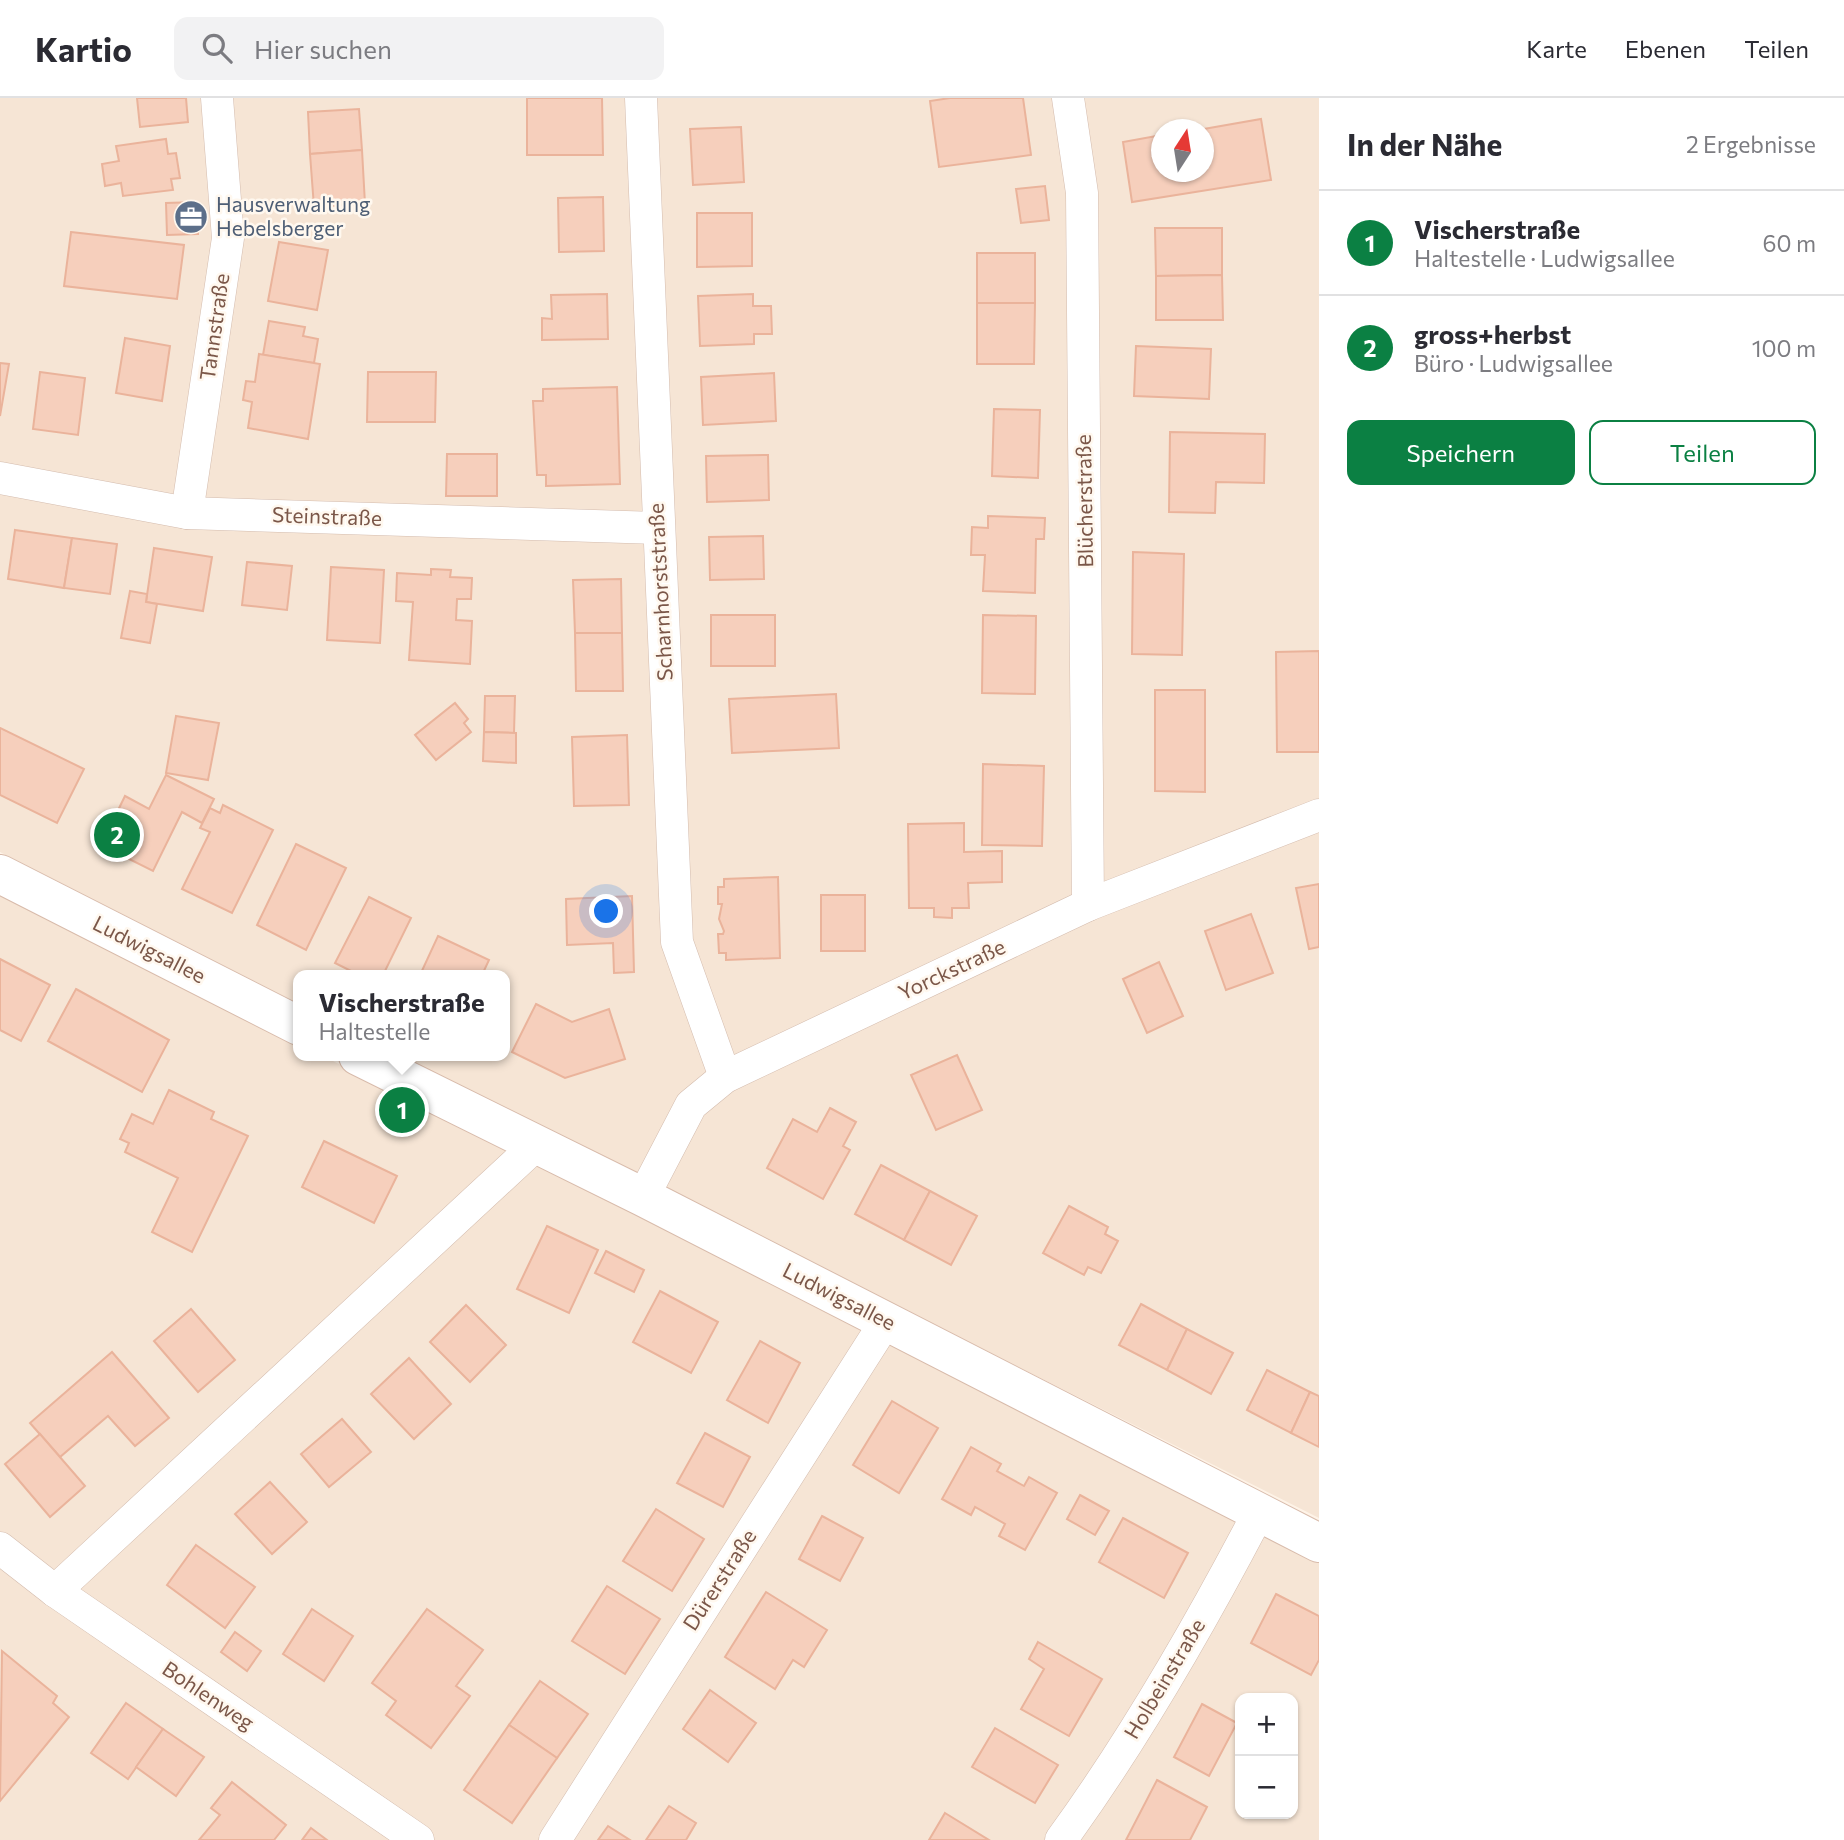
<!DOCTYPE html>
<html lang="de">
<head>
<meta charset="utf-8">
<style>
  body { margin:0; font-family:Commissioner,sans-serif; background:#f2f2f3; color:#2b2b33 }
  .controls { position:absolute; right:21px; bottom:21px; display:grid; overflow:hidden; border-radius:14px; box-shadow:0 2px 5px #0004 }
  .controls button { width:63px; height:63px; display:grid; place-items:center; padding:0; border:0; border-bottom:2px solid #e1e1e2; background:#fff; color:#2b2b33; font:35px sans-serif }
  .compass { position:absolute; left:1151px; top:21px; width:63px; height:63px; border-radius:50%; background:#fff; box-shadow:0 2px 5px #0004; rotate:12deg }
  .you { position:absolute; left:607px; top:814px; width:24px; height:24px; margin:-18px; border:5px solid #fff; border-radius:50%; background:#1a73e8; box-shadow:0 0 0 10px #1a73e833 }
  .badge { display:grid; place-items:center; width:46px; height:46px; border-radius:50%; background:#0b8043; color:#fff; font-size:23px; font-weight:700 }
  .pin { position:absolute; translate:-50% -50%; border:4px solid #fff; box-shadow:0 2px 7px #0006 }
  .popup { position:absolute; left:293px; top:872px; width:217px; height:91px; box-sizing:border-box; display:grid; place-content:center; border-radius:14px; background:#fff; filter:drop-shadow(0 2px 5px #0005); font-size:23px; white-space:nowrap; color:#7c7c81 }
  .popup b { font-size:26px; color:#2b2b33 }
  .popup::after { content:''; position:absolute; left:50%; top:100%; margin-left:-14px; border:14px solid transparent; border-top-color:#fff }
  .list { margin:0; padding:0; list-style:none }
  h2 { display:flex; justify-content:space-between; align-items:center; height:91px; margin:0; padding:0 28px; font-size:30px }
  h2 small { font-size:23px; font-weight:400; color:#7c7c81 }
  .list li { display:grid; grid-template-columns:46px 1fr auto; gap:21px; align-items:center; box-sizing:border-box; height:105px; padding:0 28px; border-top:2px solid #e1e1e2 }
  .list b { display:block; font-size:26px; white-space:nowrap }
  .list p { margin:0; font-size:23px; white-space:nowrap; color:#7c7c81 }
  .list em { font-size:23px; font-style:normal; color:#7c7c81 }
  .actions { display:flex; gap:14px; padding:21px 28px }
  .actions a { flex:1; padding:16px 0; border:2px solid #0b8043; border-radius:14px; text-align:center; font-size:24px; color:#0b8043 }
  .actions .main { background:#0b8043; color:#fff }
  .icon { flex:none; width:38px; height:38px; fill:none; stroke:currentColor; stroke-width:2; stroke-linecap:round; stroke-linejoin:round }
  .map { position:relative; flex:none; width:1319px; height:1742px; overflow:hidden }
  header { display:flex; align-items:center; gap:42px; box-sizing:border-box; height:98px; padding:0 35px; background:#fff; border-bottom:2px solid #e1e1e2 }
  header strong { font-size:33px }
  nav { display:flex; gap:38px; margin-inline-start:auto; font-size:24px }
  .search { width:490px; height:63px; background:#f2f2f3; display:flex; align-items:center; gap:18px; box-sizing:border-box; padding:0 24px; border-radius:14px; color:#7c7c81; font-size:26px }
  main { display:flex }
  aside { flex:1; background:#fff }
  .map>svg:first-child { display:block }
</style>
</head>
<body>
<header>
<strong>Kartio</strong>
<div class="search"><svg class="icon" aria-label="search" viewBox="0 0 24 24"><circle cx="10" cy="10" r="6"/><path d="M15 15l6 6"/></svg>Hier suchen</div>
<nav><a>Karte</a><a>Ebenen</a><a>Teilen</a></nav>
</header>
<main>
<div class="map">
<svg width="1319" height="1742" viewBox="0 0 1319 1742">
  <rect width="100%" height="100%" fill="#fef3e7"/>
  <g fill="#f6e5d5" fill-rule="evenodd">
    <path d="M0,0H1319V1420L400,958H505V877H299V906L0,754ZM1162,32H1204V74H1162Z"/>
    <path d="M0,793L299,945V958H323L1319,1463V1742H0ZM1240,1600H1293V1716H1240Z"/>
  </g>
  <g fill="#f6cfbc" stroke="#eab39b" stroke-width="2">
    <polygon points="137,0 186,0 188,24 140,29"/>
    <polygon points="527,0 602,0 603,57 527,57"/>
    <polygon points="950,0 1023,0 1031,57 939,69 930,3"/>
    <polygon points="359,11 362,52 310,56 308,14"/>
    <polygon points="1261,21 1271,82 1132,104 1123,44 1162,37 1162,74 1204,74 1204,32 1198,32"/>
    <polygon points="741,29 744,84 693,87 690,31"/>
    <polygon points="166,41 168,56 176,55 180,80 171,81 173,92 123,98 121,85 105,88 102,66 119,63 116,48"/>
    <polygon points="362,52 365,106 314,109 310,56"/>
    <polygon points="1045,88 1049,122 1021,125 1016,91"/>
    <polygon points="603,99 604,153 559,154 558,100"/>
    <polygon points="197,104 198,136 167,137 166,105"/>
    <polygon points="697,115 752,115 752,168 697,169"/>
    <polygon points="1155,130 1222,130 1222,177 1156,178"/>
    <polygon points="71,134 184,147 177,201 64,188"/>
    <polygon points="279,144 328,152 317,212 268,203"/>
    <rect x="977" y="155" width="58" height="50"/>
    <polygon points="1222,177 1223,222 1156,222 1156,178"/>
    <polygon points="607,196 608,241 542,242 542,220 552,221 551,197"/>
    <polygon points="753,196 753,208 771,208 772,236 754,236 754,246 700,248 698,198"/>
    <polygon points="977,205 1035,205 1034,266 977,266"/>
    <polygon points="269,223 305,229 303,238 318,241 314,265 263,257"/>
    <polygon points="125,240 170,248 162,303 116,295"/>
    <polygon points="1136,248 1211,251 1209,301 1134,298"/>
    <polygon points="259,256 320,266 308,341 248,330 252,304 243,302 246,283 255,284"/>
    <polygon points="0,265 9,266 0,318"/>
    <polygon points="40,274 85,280 78,337 33,331"/>
    <polygon points="368,274 436,274 435,324 367,324"/>
    <polygon points="774,275 776,323 703,327 701,279"/>
    <polygon points="617,289 620,386 546,388 546,377 537,377 533,303 543,303 543,291"/>
    <polygon points="994,311 1040,312 1038,380 992,378"/>
    <polygon points="1170,334 1265,336 1264,385 1216,384 1215,415 1169,414"/>
    <polygon points="447,356 497,356 497,398 446,398"/>
    <polygon points="768,357 769,402 707,404 706,358"/>
    <polygon points="988,418 1045,420 1044,441 1036,441 1035,495 983,493 985,457 971,457 972,429 988,430"/>
    <polygon points="15,432 72,440 64,490 8,481"/>
    <polygon points="763,438 764,481 710,482 709,439"/>
    <polygon points="72,440 117,446 110,496 64,490"/>
    <polygon points="154,450 212,459 203,513 146,504"/>
    <polygon points="1133,454 1184,456 1182,557 1132,556"/>
    <polygon points="247,464 292,468 287,512 242,507"/>
    <polygon points="331,469 384,472 380,545 327,542"/>
    <polygon points="431,471 451,472 450,479 472,480 471,501 457,501 456,522 472,523 470,566 409,562 413,504 396,503 397,475 431,477"/>
    <polygon points="621,481 622,535 575,535 573,482"/>
    <polygon points="130,493 147,496 146,504 157,506 150,545 121,540"/>
    <rect x="711" y="517" width="64" height="51"/>
    <polygon points="983,517 1036,518 1035,596 982,595"/>
    <polygon points="575,535 622,535 623,593 576,593"/>
    <polygon points="1319,553 1319,654 1277,654 1276,554"/>
    <polygon points="1155,592 1205,592 1205,694 1155,693"/>
    <polygon points="836,596 839,650 732,655 729,601"/>
    <polygon points="485,598 515,598 514,635 484,634"/>
    <polygon points="455,605 468,621 464,625 471,634 436,662 415,637"/>
    <polygon points="176,618 219,625 208,682 166,675"/>
    <polygon points="0,630 84,671 57,725 0,697"/>
    <polygon points="484,634 516,635 516,665 483,663"/>
    <polygon points="627,637 629,707 574,708 572,639"/>
    <polygon points="983,666 1044,668 1042,748 982,747"/>
    <polygon points="166,677 214,701 202,725 182,714 153,773 101,747 125,698 149,711"/>
    <polygon points="223,707 273,732 232,815 182,791 210,734 200,730 210,710 220,715"/>
    <polygon points="964,725 964,754 1002,753 1002,784 968,785 969,810 952,810 952,820 934,819 934,810 909,810 908,726"/>
    <polygon points="296,746 346,770 306,852 257,827"/>
    <polygon points="778,779 780,860 726,862 726,855 719,855 718,836 723,836 724,833 719,821 722,806 718,806 718,789 724,789 724,781"/>
    <polygon points="1319,786 1319,849 1309,851 1296,790"/>
    <rect x="821" y="797" width="44" height="56"/>
    <polygon points="632,798 634,874 614,875 613,845 567,847 566,801"/>
    <polygon points="369,799 411,820 383,877 359,877 335,865"/>
    <polygon points="1251,816 1273,875 1226,892 1205,833"/>
    <polygon points="438,838 489,862 482,877 420,877"/>
    <polygon points="0,861 50,887 21,943 0,932"/>
    <polygon points="1159,864 1183,918 1147,935 1123,881"/>
    <polygon points="76,891 169,942 142,994 48,943"/>
    <polygon points="536,906 572,924 609,911 625,961 565,980 512,954"/>
    <polygon points="957,957 982,1012 936,1032 911,977"/>
    <polygon points="169,992 214,1014 211,1021 248,1038 192,1154 152,1134 178,1080 125,1054 129,1045 120,1041 132,1016 153,1026"/>
    <polygon points="830,1010 856,1024 843,1048 850,1052 823,1101 767,1070 793,1021 817,1034"/>
    <polygon points="324,1043 397,1078 374,1125 302,1089"/>
    <polygon points="881,1067 930,1093 904,1142 855,1116"/>
    <polygon points="930,1093 977,1118 951,1167 904,1142"/>
    <polygon points="1069,1108 1108,1129 1105,1136 1118,1143 1101,1175 1088,1169 1084,1177 1043,1155"/>
    <polygon points="547,1128 598,1152 569,1215 517,1191"/>
    <polygon points="606,1153 644,1172 634,1194 595,1175"/>
    <polygon points="660,1193 718,1224 691,1275 633,1244"/>
    <polygon points="1141,1206 1187,1231 1167,1272 1119,1247"/>
    <polygon points="466,1207 506,1247 470,1284 430,1244"/>
    <polygon points="191,1211 235,1262 198,1294 154,1243"/>
    <polygon points="1187,1231 1233,1255 1211,1296 1167,1272"/>
    <polygon points="760,1243 800,1265 768,1325 727,1302"/>
    <polygon points="112,1254 169,1320 135,1348 108,1318 60,1359 30,1325"/>
    <polygon points="409,1260 451,1306 414,1341 371,1296"/>
    <polygon points="1267,1272 1310,1294 1291,1335 1247,1312"/>
    <polygon points="1310,1294 1319,1298 1319,1349 1291,1335"/>
    <polygon points="892,1303 938,1330 899,1395 853,1367"/>
    <polygon points="342,1321 371,1354 329,1389 301,1356"/>
    <polygon points="705,1335 750,1359 723,1409 677,1385"/>
    <polygon points="40,1336 85,1388 50,1419 5,1366"/>
    <polygon points="971,1349 1001,1366 997,1373 1024,1388 1029,1379 1057,1395 1025,1452 999,1438 1005,1426 975,1409 971,1417 942,1401"/>
    <polygon points="270,1384 307,1424 272,1456 235,1416"/>
    <polygon points="1080,1397 1109,1413 1095,1437 1067,1421"/>
    <polygon points="656,1411 704,1441 672,1493 623,1463"/>
    <polygon points="822,1418 863,1440 840,1483 799,1461"/>
    <polygon points="1123,1420 1188,1455 1164,1500 1099,1464"/>
    <polygon points="196,1447 255,1489 225,1530 167,1487"/>
    <polygon points="607,1488 660,1521 625,1576 572,1543"/>
    <polygon points="766,1494 827,1532 804,1569 793,1562 775,1591 725,1559"/>
    <polygon points="1276,1496 1319,1518 1319,1562 1311,1577 1251,1545"/>
    <polygon points="312,1511 353,1538 324,1583 283,1556"/>
    <polygon points="427,1511 483,1552 456,1588 470,1598 431,1650 386,1617 396,1603 372,1585"/>
    <polygon points="235,1534 261,1553 247,1573 221,1554"/>
    <polygon points="1038,1544 1102,1581 1069,1638 1021,1611 1044,1571 1029,1561"/>
    <polygon points="2,1553 57,1598 53,1605 69,1619 0,1703"/>
    <polygon points="540,1583 588,1616 557,1660 509,1627"/>
    <polygon points="710,1592 756,1625 728,1664 683,1631"/>
    <polygon points="126,1605 163,1631 128,1681 91,1655"/>
    <polygon points="1202,1606 1237,1625 1209,1678 1174,1659"/>
    <polygon points="509,1627 557,1660 512,1725 464,1692"/>
    <polygon points="995,1630 1058,1667 1035,1705 972,1669"/>
    <polygon points="163,1631 204,1659 176,1698 136,1669"/>
    <polygon points="1157,1682 1207,1709 1190,1742 1126,1742"/>
    <polygon points="232,1684 286,1727 274,1742 199,1742 220,1717 211,1710"/>
    <polygon points="669,1708 696,1725 686,1742 646,1742"/>
    <polygon points="945,1715 989,1742 929,1742"/>
    <polygon points="608,1728 630,1742 598,1742"/>
    <polygon points="311,1730 327,1742 302,1742"/>
  </g>
  <g fill="none" stroke-linecap="round" stroke-linejoin="round">
    <g stroke="#d4bcae" stroke-width="33">
      <g id="street">
        <polyline points="641,0 677,844 725,979"/>
        <polyline points="1068,0 1082,95 1088,807"/>
        <polyline points="0,380 187,415 657,430"/>
        <polyline points="187,415 228,140 217,0"/>
        <polyline points="643,1099 691,1007 725,979 1088,807 1319,717"/>
        <polyline points="0,1450 55,1493 418,1742"/>
        <polyline points="55,1493 537,1046"/>
        <polyline points="555,1742 886,1223"/>
        <path d="M1061,1742C1136,1639 1200,1527 1259,1414"/>
      </g>
    </g>
    <g stroke="#d8bbab" stroke-width="40">
      <g id="secondary">
        <polyline points="0,776 299,928"/>
        <polyline points="358,958 643,1099 1319,1445"/>
      </g>
    </g>
    <use href="#street" stroke="#fff" stroke-width="32"/>
    <use href="#secondary" stroke="#fff" stroke-width="38"/>
  </g>
  <defs>
    <g id="office-disc" transform="scale(1.75)"><circle r="9.5" fill="#5c6f8a" stroke="#fff8ef"/><path d="M-6-3h4V-5.5h4V-3h4V5H-6ZM-1-4.5V-3h2v-1.5ZM-6 0V1H6V0Z" fill="#fff"/></g>
  </defs>
  <g fill-rule="evenodd">
    <use href="#office-disc" x="191" y="119"/>
  </g>
  <g text-anchor="middle" stroke-width="5" stroke-linejoin="round" paint-order="stroke">
    <g font-size="21" fill="#4e5e75" stroke="#fff8ef" text-anchor="start">
      <text x="216" y="114">Hausverwaltung<tspan x="216" dy="24">Hebelsberger</tspan></text>
    </g>
    <g font-size="21" fill="#7b5749" stroke="#fff8ef">
      <text transform="translate(215 229) rotate(-82)" y="7">Tannstraße</text>
      <text transform="translate(1085 403) rotate(-91)" y="7">Blücherstraße</text>
      <text transform="translate(327 419) rotate(2)" y="7">Steinstraße</text>
      <text transform="translate(661 494) rotate(-93)" y="7">Scharnhorststraße</text>
      <text transform="translate(149 852) rotate(27)" y="7">Ludwigsallee</text>
      <text transform="translate(952 872) rotate(-25)" y="7">Yorckstraße</text>
      <text transform="translate(839 1199) rotate(27)" y="7">Ludwigsallee</text>
      <text transform="translate(720 1482) rotate(-57)" y="7">Dürerstraße</text>
      <text transform="translate(1165 1581) rotate(-59)" y="7">Holbeinstraße</text>
      <text transform="translate(208 1598) rotate(34)" y="7">Bohlenweg</text>
    </g>
  </g>
</svg>
<div class="controls">
<button>+</button>
<button>−</button>
</div>
<svg class="compass" viewBox="-18 -18 36 36"><path d="M0-13l5 13h-10z" fill="#e53935"/><path d="M0 13l5-13h-10z" fill="#7c7c81"/></svg>
<div class="you"></div>
<div class="pin badge" style="left:402px;top:1012px">1</div>
<div class="popup"><b>Vischerstraße</b>Haltestelle</div>
<div class="pin badge" style="left:117px;top:737px">2</div>
</div>
<aside>
<h2>In der Nähe<small>2 Ergebnisse</small></h2>
<ul class="list">
<li><span class="badge">1</span><div><b>Vischerstraße</b><p>Haltestelle · Ludwigsallee</p></div><em>60 m</em></li>
<li><span class="badge">2</span><div><b>gross+herbst</b><p>Büro · Ludwigsallee</p></div><em>100 m</em></li>
</ul>
<div class="actions"><a class="main">Speichern</a><a>Teilen</a></div>
</aside>
</main>
</body>
</html>
